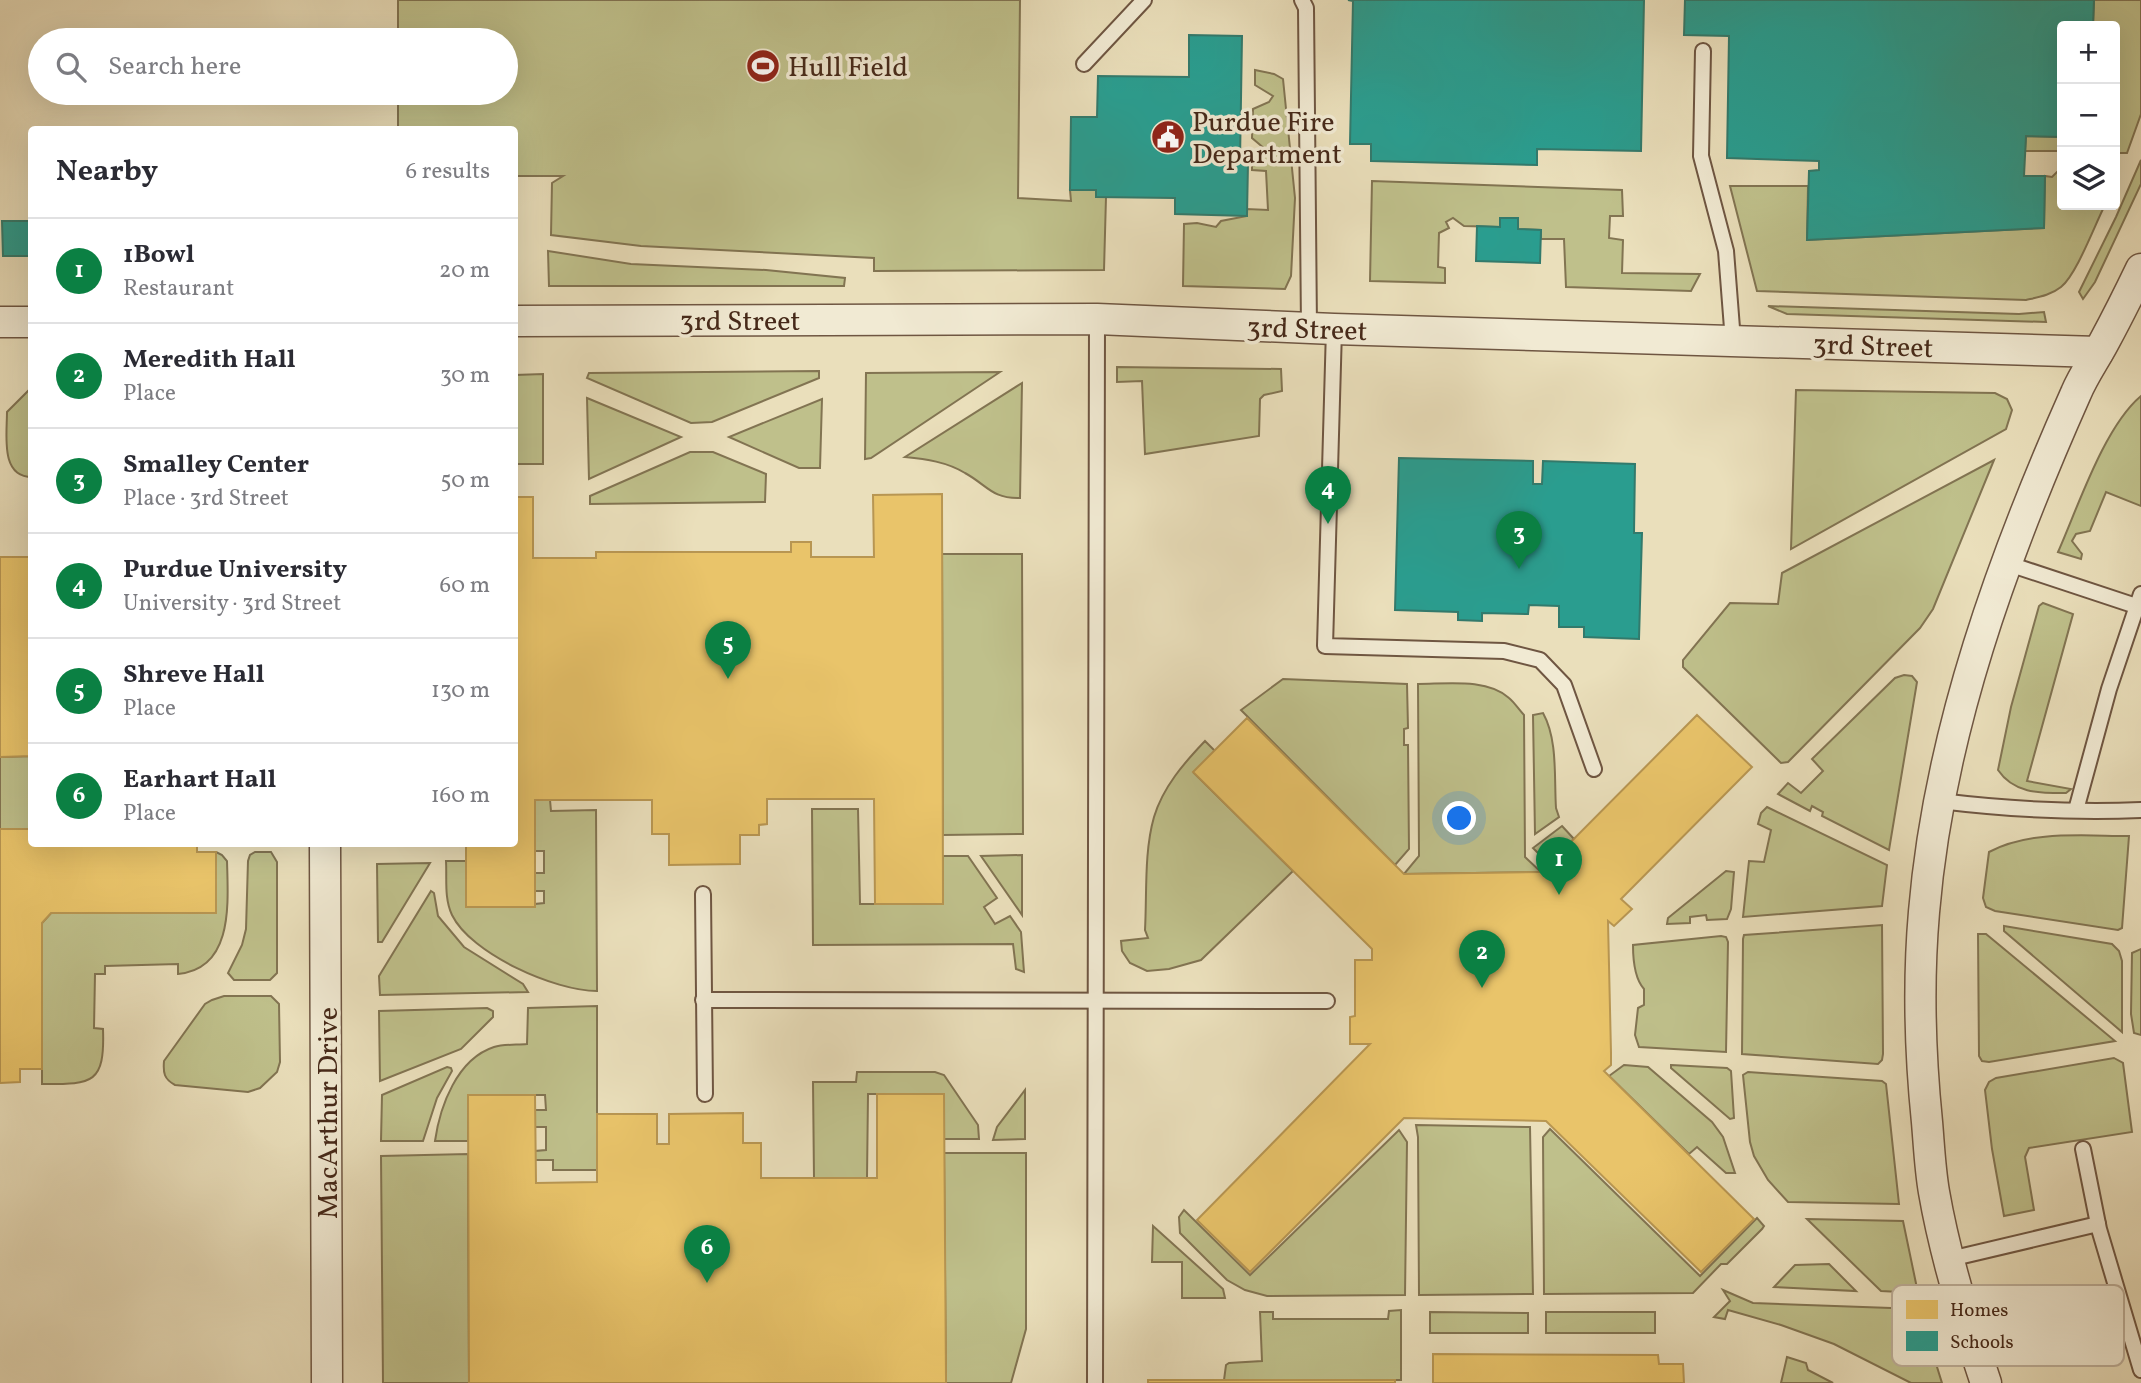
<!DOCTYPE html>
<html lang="en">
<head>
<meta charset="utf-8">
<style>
  body { margin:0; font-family:Vollkorn,serif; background:#f7f7f7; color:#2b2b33 }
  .controls { position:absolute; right:21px; top:21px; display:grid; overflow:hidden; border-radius:7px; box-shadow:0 7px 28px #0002 }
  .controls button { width:63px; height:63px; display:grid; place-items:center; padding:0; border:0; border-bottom:2px solid #e1e1e2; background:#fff; color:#2b2b33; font:35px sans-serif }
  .you { position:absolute; left:1460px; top:819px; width:24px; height:24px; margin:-18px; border:5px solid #fff; border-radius:50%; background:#1a73e8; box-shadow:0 0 0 10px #1a73e833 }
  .badge { display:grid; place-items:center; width:46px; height:46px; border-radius:50%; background:#0b8043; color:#fff; font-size:23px; font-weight:700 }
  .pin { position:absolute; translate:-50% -58px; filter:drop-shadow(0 2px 4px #0008) }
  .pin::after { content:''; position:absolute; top:37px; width:24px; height:21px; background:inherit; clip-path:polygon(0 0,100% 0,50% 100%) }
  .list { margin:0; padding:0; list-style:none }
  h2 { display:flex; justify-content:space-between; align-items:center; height:91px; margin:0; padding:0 28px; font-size:30px }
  h2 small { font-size:23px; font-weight:400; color:#7c7c81 }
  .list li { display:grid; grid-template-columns:46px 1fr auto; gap:21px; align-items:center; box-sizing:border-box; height:105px; padding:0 28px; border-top:2px solid #e1e1e2 }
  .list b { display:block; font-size:26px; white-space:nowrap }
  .list p { margin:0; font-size:23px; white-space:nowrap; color:#7c7c81 }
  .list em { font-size:23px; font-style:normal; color:#7c7c81 }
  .icon { flex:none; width:38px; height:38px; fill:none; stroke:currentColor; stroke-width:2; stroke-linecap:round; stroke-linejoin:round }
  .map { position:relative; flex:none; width:2141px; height:1383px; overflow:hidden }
  .search { position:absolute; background:#fff; box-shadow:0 7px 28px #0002; left:28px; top:28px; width:490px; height:77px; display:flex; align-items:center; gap:18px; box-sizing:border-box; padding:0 24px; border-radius:38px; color:#7c7c81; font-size:26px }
  .panel { position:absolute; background:#fff; box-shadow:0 7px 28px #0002; left:28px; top:126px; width:490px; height:721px; border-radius:7px }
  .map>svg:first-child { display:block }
</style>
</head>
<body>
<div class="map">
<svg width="2141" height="1383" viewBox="0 0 2141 1383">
  <rect width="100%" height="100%" fill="#eadfbb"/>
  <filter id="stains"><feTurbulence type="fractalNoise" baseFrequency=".00286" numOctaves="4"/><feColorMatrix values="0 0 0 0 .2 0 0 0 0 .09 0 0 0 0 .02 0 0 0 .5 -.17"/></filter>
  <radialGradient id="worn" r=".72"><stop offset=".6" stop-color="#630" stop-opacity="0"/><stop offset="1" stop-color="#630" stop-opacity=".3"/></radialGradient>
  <g fill="#bfc08b" stroke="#827452" stroke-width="2">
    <polygon points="398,0 1020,0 1018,198 1071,201 1070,190 1096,190 1096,197 1106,197 1104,270 874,271 874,258 641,246 551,235 552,183 563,176 515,176 514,130 398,129 398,93 506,93 506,40 398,40"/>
    <polygon points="2094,0 2141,0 2141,114 2127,153 2115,153 2115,26 2093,26"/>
    <polygon points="1255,70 1274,74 1283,79 1295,198 1291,276 1285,289 1183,286 1184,224 1197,223 1216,227 1221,221 1247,216 1247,209 1268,210 1266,171 1252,170 1252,155 1263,155 1265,149 1252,138 1253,109 1269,102 1273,96 1255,85"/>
    <polygon points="2026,136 2062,137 2062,151 2025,151"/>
    <polygon points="2141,160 2141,184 2095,282 2083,299 2079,292 2116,217"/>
    <path d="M2061,168L2062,205H2105C2095,224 2077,274 2061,287C2051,295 2039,297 2026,300L1757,291L1730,186H1808L1807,240L2044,228L2045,176L2052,177Z"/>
    <polygon points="1372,181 1622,190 1623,216 1610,216 1609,238 1623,240 1622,273 1700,274 1691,291 1566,287 1564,239 1541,239 1541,230 1518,229 1518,218 1501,218 1500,227 1464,226 1453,218 1446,222 1449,228 1439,233 1438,267 1445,268 1445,283 1370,281"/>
    <polygon points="548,251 631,264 766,270 845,278 844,286 549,286"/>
    <polygon points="1768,306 2019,314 2044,312 2046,322 1787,314"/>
    <polygon points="1117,367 1281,369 1282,391 1264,395 1260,399 1259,436 1145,454 1142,381 1117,382"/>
    <polygon points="819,371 819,378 712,422 691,423 587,378 589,373"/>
    <polygon points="1000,372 871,458 865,459 866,373"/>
    <polygon points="543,374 543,464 515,464 515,375"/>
    <path d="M1022,383L1020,498C992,499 987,485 965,473C947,462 926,459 905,457Z"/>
    <path d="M31,388L32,477C0,477 7,435 7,412Z"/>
    <polygon points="1796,390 1995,393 2007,399 2012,410 2006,429 1791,549"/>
    <path d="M2141,396V506L2106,492L2090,531L2076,534L2072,541L2082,554L2081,559L2058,552C2078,507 2104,427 2141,396Z"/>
    <polygon points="587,398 681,437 589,479"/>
    <polygon points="822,399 820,468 799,468 729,437"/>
    <polygon points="690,452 713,452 766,474 765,502 590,504 590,496"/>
    <polygon points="1994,460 1933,609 1920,628 1788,762 1781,763 1777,759 1683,667 1683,660 1730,603 1778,604 1782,573"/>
    <polygon points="942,554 1022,554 1023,834 943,835"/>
    <path d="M2043,603L2073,614L2027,781L2071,789L2066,793C2041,793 2014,794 1998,770L2011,707L2039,606Z"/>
    <polygon points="1904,675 1912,676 1917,682 1889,850 1822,816 1823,812 1812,806 1810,811 1778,794 1788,783 1801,793 1823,771 1812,759 1895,678"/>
    <polygon points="1283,679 1407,684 1408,728 1404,729 1404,745 1408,745 1409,849 1395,865 1241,710"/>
    <path d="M1418,684C1446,684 1487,678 1509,698C1515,703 1519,710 1524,715L1525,857L1541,872L1404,874L1419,856Z"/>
    <path d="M1543,713C1558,740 1554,778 1556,808L1559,817L1535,834L1533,715Z"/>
    <path d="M1205,741L1215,751L1194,773L1293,871L1201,960L1169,969L1147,971L1130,963L1122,951L1121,941L1148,938L1145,930C1147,893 1144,852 1154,817C1163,787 1184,763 1205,741Z"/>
    <polygon points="31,756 31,829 0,829 0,757"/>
    <path d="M535,800H550L551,811L596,810L597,991C555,991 471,954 452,915C444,898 447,879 446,861H466V907H535V904L544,903V891H535V873H544V851H535Z"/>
    <polygon points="1767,807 1887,865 1882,906 1743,917 1749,861 1764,862 1771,830 1758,824 1761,813"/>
    <polygon points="812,809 858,809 860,904 943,904 943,856 968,856 997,898 984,907 995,924 1010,916 1021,932 1024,972 1016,969 1013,944 813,945"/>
    <polygon points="1562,826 1574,839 1549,864 1533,848"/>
    <path d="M2129,836L2122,928L2118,930L1995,911L1986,907L1983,898L1989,852C2030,830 2084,836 2129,836Z"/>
    <path d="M216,852L222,855L227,861C228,902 234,969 178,974V964L105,966V974H95L94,1028L103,1029C105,1085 92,1084 42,1084V923L51,913Z"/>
    <polygon points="255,852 271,852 277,862 277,973 270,980 234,980 228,973 242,945 246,929 248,861 250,855"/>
    <polygon points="1022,855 1022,915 981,856"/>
    <polygon points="430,863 382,942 378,942 377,864"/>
    <polygon points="1726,871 1734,872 1731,909 1727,919 1707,920 1706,915 1690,917 1690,923 1667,924 1668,918"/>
    <polygon points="431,891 434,893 438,916 464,947 523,984 528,992 380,995 379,976"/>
    <polygon points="1882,925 1883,1054 1882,1060 1878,1064 1742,1054 1743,939 1744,935"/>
    <polygon points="2004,926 2112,944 2119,951 2122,961 2122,1032 2004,931"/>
    <polygon points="1978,934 1986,934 2115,1041 1989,1062 1982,1061 1979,1056"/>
    <path d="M1721,936L1726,937L1728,942L1726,1052L1639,1047L1635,1035L1638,1008L1644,1005V989C1635,979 1633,959 1633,945Z"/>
    <polygon points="2141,949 2141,1035 2134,1033 2131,1014 2132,953"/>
    <path d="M224,996H271L279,1004L280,1062L277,1072L260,1088L248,1092L175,1085C164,1079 163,1073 164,1061L205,1004L212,1000Z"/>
    <path d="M597,1006V1170H553V1160H535V1151L546,1150V1127H535V1110H546L545,1095H468V1141H435C440,1106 457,1059 494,1047C504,1044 517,1045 527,1044L528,1008Z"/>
    <polygon points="487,1008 493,1011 493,1017 461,1049 380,1081 379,1011"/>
    <polygon points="2114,1058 2123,1063 2132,1132 2029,1148 2025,1157 2034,1210 2004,1216 1992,1149 1985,1090 1989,1082 1996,1078"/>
    <polygon points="1624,1065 1648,1067 1712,1122 1723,1137 1735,1173 1726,1173 1697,1147 1689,1154 1609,1076"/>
    <polygon points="1671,1065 1727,1068 1731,1071 1734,1118 1730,1119 1671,1068"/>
    <polygon points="447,1067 451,1068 452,1071 437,1098 423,1141 381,1141 382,1095"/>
    <polygon points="857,1072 935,1072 944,1075 978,1125 979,1139 944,1139 944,1094 868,1094 867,1178 814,1178 813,1082 856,1082"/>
    <polygon points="1748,1072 1882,1081 1886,1084 1899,1204 1788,1202 1768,1180 1754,1156 1750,1142 1743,1075"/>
    <polygon points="1025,1090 1025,1139 993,1140 997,1127"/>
    <polygon points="1416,1125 1530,1127 1533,1294 1419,1295 1418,1137"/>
    <polygon points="1550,1129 1700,1276 1757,1218 1764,1226 1762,1229 1727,1264 1721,1264 1693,1293 1544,1294 1543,1137"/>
    <polygon points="1399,1130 1407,1142 1405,1295 1267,1296 1245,1290 1227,1280 1180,1233 1179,1217 1184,1210 1250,1275"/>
    <polygon points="944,1153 1026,1153 1026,1329 1011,1383 946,1383"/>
    <polygon points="468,1154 469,1383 383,1383 381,1156"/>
    <polygon points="1807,1219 1903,1221 1918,1293 1881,1291"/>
    <polygon points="1153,1226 1223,1289 1225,1298 1182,1298 1182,1262 1152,1262"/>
    <polygon points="1829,1264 1856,1291 1774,1287 1795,1265"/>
    <polygon points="1723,1290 1753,1303 1919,1309 1942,1383 1911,1383 1834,1344 1781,1325 1728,1310 1725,1319 1714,1317 1730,1301"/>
    <polygon points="1401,1310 1401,1380 1224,1380 1226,1365 1229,1363 1262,1361 1260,1312 1273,1312 1273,1319 1388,1319 1389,1311"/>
    <polygon points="1430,1312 1528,1313 1528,1333 1430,1333"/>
    <rect x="1546" y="1312" width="109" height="21"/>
    <polygon points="1787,1357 1806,1363 1808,1370 1833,1383 1781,1383"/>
  </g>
  <g fill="#e9c46a" stroke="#b89652" stroke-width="2">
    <polygon points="942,494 943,904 875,904 874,799 767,799 767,824 759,825 759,835 740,835 740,864 669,865 669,834 652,834 652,800 535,800 535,907 466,907 466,844 514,844 514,497 533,497 533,558 596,558 596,552 791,552 791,542 811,542 811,557 874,557 873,495"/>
    <polygon points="32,554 32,756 0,757 0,557 28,557"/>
    <polygon points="1697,715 1752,767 1621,899 1632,909 1614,926 1608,921 1611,1053 1611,1065 1604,1071 1754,1219 1701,1272 1546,1121 1404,1118 1250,1272 1197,1220 1370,1044 1350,1044 1350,1017 1355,1016 1355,960 1372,960 1372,949 1193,772 1247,718 1404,874 1541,872"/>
    <polygon points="0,829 32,829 32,844 197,844 197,852 216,852 216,913 51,913 42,923 42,1069 20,1069 20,1082 0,1083"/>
    <polygon points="877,1094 944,1094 946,1383 469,1383 468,1095 535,1095 536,1183 597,1182 597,1114 657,1114 657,1144 669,1144 669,1114 743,1113 743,1143 761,1143 761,1178 877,1178"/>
    <polygon points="1433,1354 1658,1355 1659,1364 1683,1364 1684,1383 1433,1383"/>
    <rect x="1148" y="1380" width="247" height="3"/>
  </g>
  <g fill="#2a9d8f" stroke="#327a6c" stroke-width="2">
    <polygon points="1348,0 1644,0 1641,151 1537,149 1537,165 1371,161 1371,144 1350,144 1353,1"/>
    <polygon points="1685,0 2094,0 2093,26 2062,26 2062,137 2026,136 2024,176 2045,176 2044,228 1807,240 1809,171 1819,170 1819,161 1727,158 1729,36 1684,35"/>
    <polygon points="1189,35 1242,36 1240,162 1248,162 1247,216 1175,214 1175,198 1096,197 1096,190 1070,190 1071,117 1097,117 1098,76 1189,77"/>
    <polygon points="1500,218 1518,218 1518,229 1541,230 1540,263 1476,261 1477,226 1500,227"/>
    <polygon points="2,221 32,221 32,256 3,256"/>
    <polygon points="1399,458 1533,461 1533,484 1542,484 1543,461 1635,464 1634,533 1642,533 1639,639 1584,637 1584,627 1559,627 1559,606 1529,605 1528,614 1482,613 1482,621 1458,620 1458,612 1395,610"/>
  </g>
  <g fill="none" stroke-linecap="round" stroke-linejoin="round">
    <g stroke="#6f5642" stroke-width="18">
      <g id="service">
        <polyline points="1302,0 1306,8 1309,328"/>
        <polyline points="1703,51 1701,156 1726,251 1733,341"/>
        <polyline points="1084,64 1144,0"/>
        <polyline points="1334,329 1325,646 1504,651 1540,660 1564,685 1594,769"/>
        <polyline points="2006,563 2136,606"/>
        <path d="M1940,801C2006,809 2074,813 2141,810"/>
        <polyline points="2076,810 2109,689 2141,594"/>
        <polyline points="703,894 705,1094"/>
        <polyline points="703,1000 1327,1001"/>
        <polyline points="2083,1149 2099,1229 2141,1370"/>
        <polyline points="1950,1259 2098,1224"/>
        <polyline points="1095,1383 1097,319"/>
      </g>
    </g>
    <g stroke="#6f5642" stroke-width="33">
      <g id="minor">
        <polyline points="514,321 1097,319 1334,329 2098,352"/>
        <polyline points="0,322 32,322"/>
        <polyline points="325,844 327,1383"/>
        <path d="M1986,1383C1965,1321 1945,1256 1934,1192C1930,1169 1929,1145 1927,1122C1920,1053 1918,981 1924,912C1939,732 2003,557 2076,393C2083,376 2095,359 2104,342C2117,318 2129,294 2141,269"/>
      </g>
    </g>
    <use href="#service" stroke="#f1ead3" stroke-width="14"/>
    <use href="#minor" stroke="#f1ead3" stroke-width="30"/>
  </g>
  <defs>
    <g id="stadium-disc" transform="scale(1.75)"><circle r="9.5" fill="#8f2418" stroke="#f1ead3"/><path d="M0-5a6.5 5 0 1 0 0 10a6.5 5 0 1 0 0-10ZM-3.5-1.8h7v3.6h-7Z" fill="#fff"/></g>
    <g id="civic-disc" transform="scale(1.75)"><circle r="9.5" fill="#8f2418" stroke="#f1ead3"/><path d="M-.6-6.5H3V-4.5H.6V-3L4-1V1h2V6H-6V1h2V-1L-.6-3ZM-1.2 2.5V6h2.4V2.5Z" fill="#fff"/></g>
  </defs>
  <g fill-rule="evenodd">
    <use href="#stadium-disc" x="763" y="66"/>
    <use href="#civic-disc" x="1168" y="137"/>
  </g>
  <g text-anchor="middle" stroke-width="7" stroke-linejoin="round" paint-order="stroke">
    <g font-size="28" fill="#462919" stroke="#f1ead3" text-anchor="start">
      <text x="788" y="76">Hull Field</text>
      <text x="1192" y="131">Purdue Fire<tspan x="1192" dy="32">Department</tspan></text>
    </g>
    <g font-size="28" fill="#462919" stroke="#f1ead3">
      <text x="740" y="330">3rd Street</text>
      <text transform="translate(1307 328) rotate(2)" y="10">3rd Street</text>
      <text transform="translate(1873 345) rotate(2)" y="10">3rd Street</text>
      <text transform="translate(327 1113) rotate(-90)" y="10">MacArthur Drive</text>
    </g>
  </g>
  <rect x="1892" y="1285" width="232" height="81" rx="10" fill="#f1ead3" stroke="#beb09b" stroke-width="2"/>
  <rect x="1906" y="1300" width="32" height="19" fill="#e9c46a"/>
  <rect x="1906" y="1331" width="32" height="20" fill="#2a9d8f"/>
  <g font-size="19" fill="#462919">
    <text x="1950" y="1316">Homes</text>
    <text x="1950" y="1348">Schools</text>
  </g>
  <rect width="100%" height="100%" filter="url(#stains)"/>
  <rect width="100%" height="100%" fill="url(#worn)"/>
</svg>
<div class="controls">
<button>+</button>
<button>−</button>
<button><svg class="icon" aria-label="layers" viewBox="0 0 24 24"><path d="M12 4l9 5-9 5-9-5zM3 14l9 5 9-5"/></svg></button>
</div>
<div class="you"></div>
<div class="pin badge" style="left:1559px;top:895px">1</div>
<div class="pin badge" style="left:1482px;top:988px">2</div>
<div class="pin badge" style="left:1519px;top:569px">3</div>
<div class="pin badge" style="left:1328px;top:524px">4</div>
<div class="pin badge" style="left:728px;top:679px">5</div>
<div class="pin badge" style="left:707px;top:1283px">6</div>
<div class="search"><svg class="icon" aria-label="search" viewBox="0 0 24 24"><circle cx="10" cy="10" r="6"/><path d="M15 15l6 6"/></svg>Search here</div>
<section class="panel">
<h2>Nearby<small>6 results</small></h2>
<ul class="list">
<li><span class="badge">1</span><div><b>1Bowl</b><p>Restaurant</p></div><em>20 m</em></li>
<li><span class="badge">2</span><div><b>Meredith Hall</b><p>Place</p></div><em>30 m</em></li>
<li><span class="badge">3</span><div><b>Smalley Center</b><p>Place · 3rd Street</p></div><em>50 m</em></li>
<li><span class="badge">4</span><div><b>Purdue University</b><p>University · 3rd Street</p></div><em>60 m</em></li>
<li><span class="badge">5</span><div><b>Shreve Hall</b><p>Place</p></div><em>130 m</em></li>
<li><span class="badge">6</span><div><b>Earhart Hall</b><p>Place</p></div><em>160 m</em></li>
</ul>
</section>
</div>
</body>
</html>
